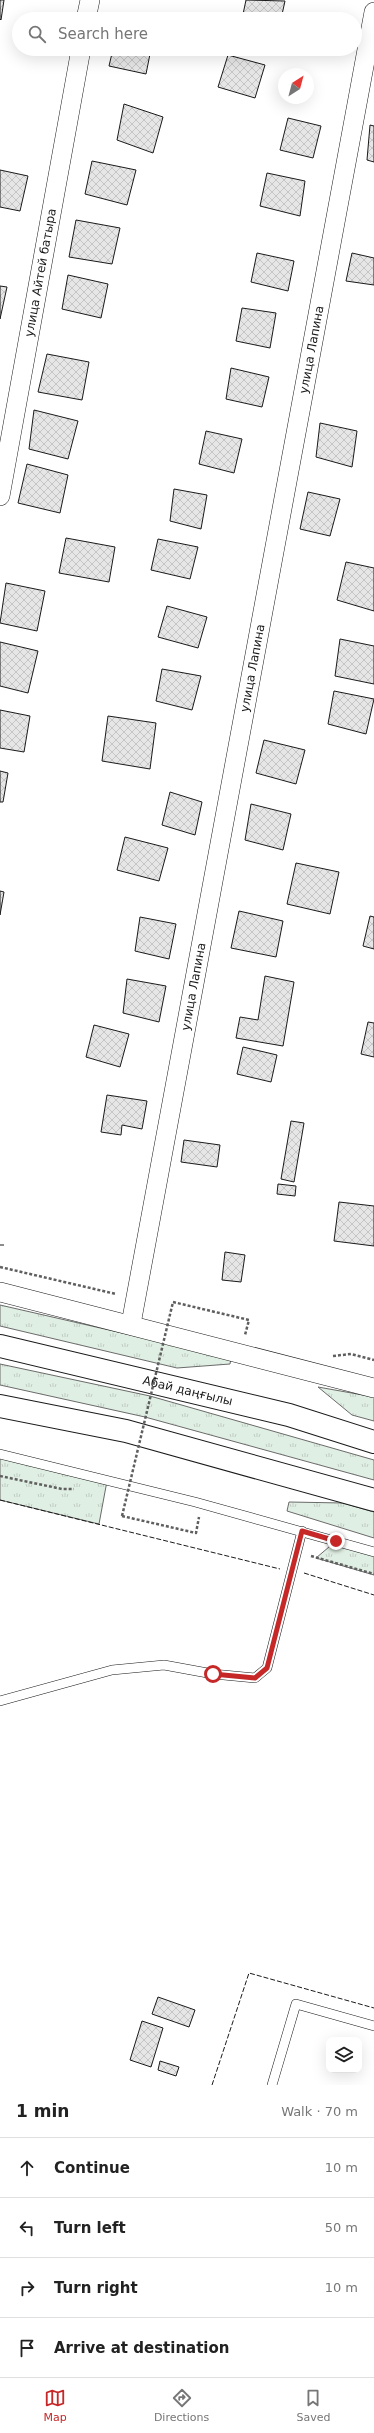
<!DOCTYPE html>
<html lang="en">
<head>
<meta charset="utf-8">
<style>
  body { margin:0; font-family:"DejaVu Sans",sans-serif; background:#f6f6f6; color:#222 }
  .controls { position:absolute; right:12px; bottom:12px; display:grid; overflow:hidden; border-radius:8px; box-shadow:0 4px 16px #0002 }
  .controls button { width:36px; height:36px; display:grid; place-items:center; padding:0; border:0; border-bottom:1px solid #e0e0e0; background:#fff; color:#222; font:20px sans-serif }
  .compass { position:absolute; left:278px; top:68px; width:36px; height:36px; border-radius:50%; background:#fff; box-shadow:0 4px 16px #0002; rotate:36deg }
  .stop { position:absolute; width:12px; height:12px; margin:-9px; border:3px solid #c62828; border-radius:50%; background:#fff }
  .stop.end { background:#c62828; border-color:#fff; box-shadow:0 1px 4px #0008 }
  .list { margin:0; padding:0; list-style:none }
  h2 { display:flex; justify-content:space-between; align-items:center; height:52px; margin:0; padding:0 16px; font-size:17px }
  h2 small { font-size:13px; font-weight:400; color:#767676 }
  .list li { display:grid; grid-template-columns:26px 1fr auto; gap:12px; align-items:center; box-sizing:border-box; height:60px; padding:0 16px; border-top:1px solid #e0e0e0 }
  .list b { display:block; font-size:15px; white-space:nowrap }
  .list em { font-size:13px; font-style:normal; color:#767676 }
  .icon { flex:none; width:22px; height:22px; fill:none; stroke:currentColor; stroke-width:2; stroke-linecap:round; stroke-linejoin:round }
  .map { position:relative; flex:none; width:374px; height:2085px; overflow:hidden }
  .search { position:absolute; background:#fff; box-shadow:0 4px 16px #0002; left:12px; right:12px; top:12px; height:44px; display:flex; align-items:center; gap:10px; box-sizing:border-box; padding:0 14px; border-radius:22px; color:#767676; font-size:15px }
  .sheet { height:292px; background:#fff }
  nav { display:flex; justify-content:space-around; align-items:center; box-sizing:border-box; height:56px; border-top:1px solid #e0e0e0; background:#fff; font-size:11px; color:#767676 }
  nav a { display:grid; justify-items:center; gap:2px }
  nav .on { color:#c62828 }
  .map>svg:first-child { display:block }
</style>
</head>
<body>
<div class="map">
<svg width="374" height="2085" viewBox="0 0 374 2085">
  <defs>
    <pattern id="grass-tufts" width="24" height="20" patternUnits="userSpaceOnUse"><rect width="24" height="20" fill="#e0efe3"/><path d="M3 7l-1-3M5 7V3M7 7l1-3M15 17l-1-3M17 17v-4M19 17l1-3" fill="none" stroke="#c0ccc2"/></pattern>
    <pattern id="building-cross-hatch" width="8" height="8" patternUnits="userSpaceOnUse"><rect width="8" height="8" fill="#e6e6e6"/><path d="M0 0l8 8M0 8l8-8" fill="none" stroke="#c5c5c5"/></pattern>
  </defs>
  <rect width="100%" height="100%" fill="#fff"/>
  <g fill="url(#grass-tufts)" stroke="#6a6a6a">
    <polygon points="0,1305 231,1358 230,1364 177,1368 0,1326"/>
    <polygon points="0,1364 150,1396 374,1460 374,1480 145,1417 0,1385"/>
    <polygon points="318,1387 374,1397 374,1421 352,1415"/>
    <polygon points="0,1454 107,1481 99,1524 0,1500"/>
    <polygon points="289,1502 343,1503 374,1512 374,1538 287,1511"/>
    <polygon points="336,1541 374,1552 374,1575 316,1558"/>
  </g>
  <g fill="url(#building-cross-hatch)" stroke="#1a1a1a">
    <polygon points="0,0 4,0 1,20 0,19"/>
    <polygon points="246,0 285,1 281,19 242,19"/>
    <polygon points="113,49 151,49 146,74 109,66"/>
    <polygon points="228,55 265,65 255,98 218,87"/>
    <polygon points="124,104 163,117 153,153 117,140"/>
    <polygon points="288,118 321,126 313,158 280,150"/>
    <polygon points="370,125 374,126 374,162 367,160"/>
    <polygon points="92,161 136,170 127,205 85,194"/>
    <polygon points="0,170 28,176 20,211 0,207"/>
    <polygon points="267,173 305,181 300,216 260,206"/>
    <polygon points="76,220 120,228 112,264 69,257"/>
    <polygon points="257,253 294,261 288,291 251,282"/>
    <polygon points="352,253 374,258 374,285 346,281"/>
    <polygon points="68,275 108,284 101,318 62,309"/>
    <polygon points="0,286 7,287 0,319"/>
    <polygon points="242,308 276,313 270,348 236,341"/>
    <polygon points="47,354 89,362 82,400 38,392"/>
    <polygon points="231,368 269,377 262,407 226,399"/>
    <polygon points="34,410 78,421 68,459 29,449"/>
    <polygon points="320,423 357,431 352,467 316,457"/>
    <polygon points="206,431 242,439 234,473 199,464"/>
    <polygon points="27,464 68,475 60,513 18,503"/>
    <polygon points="174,489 207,495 201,529 170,521"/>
    <polygon points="308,492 340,499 330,536 300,529"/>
    <polygon points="66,538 115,547 109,582 59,573"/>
    <polygon points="158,539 198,547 190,579 151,570"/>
    <polygon points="346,562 374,568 374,611 337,600"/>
    <polygon points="6,583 45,591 37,631 0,623"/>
    <polygon points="167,606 207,617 198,648 158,637"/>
    <polygon points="340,639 374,646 374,684 335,676"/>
    <polygon points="0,642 38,651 28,693 0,686"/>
    <polygon points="162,669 201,676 192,710 156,701"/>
    <polygon points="334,691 374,699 366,734 328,724"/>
    <polygon points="0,710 30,716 24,752 0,748"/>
    <polygon points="108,716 156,723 150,769 102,761"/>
    <polygon points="264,740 305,750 296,784 256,773"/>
    <polygon points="0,771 8,773 3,802 0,802"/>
    <polygon points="170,792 202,802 195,835 162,825"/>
    <polygon points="251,804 291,814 283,850 245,840"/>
    <polygon points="125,837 168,848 159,881 117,870"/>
    <polygon points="296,863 339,872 330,914 287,904"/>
    <polygon points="0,891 4,892 0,915"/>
    <polygon points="239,911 283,921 276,957 231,948"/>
    <polygon points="370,916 374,917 374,949 363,946"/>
    <polygon points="140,917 176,924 169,959 135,951"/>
    <polygon points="265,976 294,982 283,1046 236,1038 240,1017 258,1020"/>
    <polygon points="127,979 166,986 159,1022 123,1013"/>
    <polygon points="368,1022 374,1023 374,1057 361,1054"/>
    <polygon points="94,1025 129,1034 120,1067 86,1057"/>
    <polygon points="243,1047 277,1055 271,1082 237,1074"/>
    <polygon points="107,1095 147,1101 142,1129 122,1125 121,1135 101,1132"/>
    <polygon points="291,1121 304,1123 294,1182 281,1179"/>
    <polygon points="184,1140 220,1145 217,1167 181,1162"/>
    <polygon points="278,1184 296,1186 295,1196 277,1194"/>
    <polygon points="339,1202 374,1206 374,1246 334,1241"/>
    <polygon points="225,1252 245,1255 241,1282 222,1280"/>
    <polygon points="158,1997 195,2010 189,2027 152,2014"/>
    <polygon points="142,2021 163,2028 151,2067 130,2060"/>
    <polygon points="160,2061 179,2067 176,2076 158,2070"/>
  </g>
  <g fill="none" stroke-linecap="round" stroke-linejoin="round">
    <g stroke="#1a1a1a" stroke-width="10">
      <g id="lane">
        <polyline points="0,1454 195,1502 374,1552"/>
        <polyline points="0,1701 112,1670 164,1665 213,1674 255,1678 267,1668 302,1531"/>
        <polyline points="272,2085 296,2004 374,2026"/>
      </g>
    </g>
    <g stroke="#1a1a1a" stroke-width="20">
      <g id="street">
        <polyline points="86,19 90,0"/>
        <path id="s1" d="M0,496L81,49"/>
        <polyline points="0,1292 374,1388"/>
        <path id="s2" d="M131,1324L374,12"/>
      </g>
    </g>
    <g stroke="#1a1a1a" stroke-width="24">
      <g id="secondary">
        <path id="s3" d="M0,1346L289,1415L374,1442"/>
        <polyline points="0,1406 126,1431 374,1500"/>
      </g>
    </g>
    <g stroke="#5f5f5f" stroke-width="2.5" stroke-dasharray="3 2" stroke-linecap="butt">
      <polyline points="0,1267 116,1294"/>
      <polyline points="173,1302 249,1320 245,1335"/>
      <polyline points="333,1356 351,1354 374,1360"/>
      <polyline points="0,1476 62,1489 74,1489"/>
      <polyline points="122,1516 196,1533 199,1517"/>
      <polyline points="311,1556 374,1574"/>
    </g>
    <use href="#lane" stroke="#fff" stroke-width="9"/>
    <use href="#street" stroke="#fff" stroke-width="19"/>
    <use href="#secondary" stroke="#fff" stroke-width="22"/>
    <polyline stroke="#5f5f5f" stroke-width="2.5" stroke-dasharray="3 2" stroke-linecap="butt" points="122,1516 173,1302"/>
    <g stroke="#1a1a1a" stroke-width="1" stroke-dasharray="5 2" stroke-linecap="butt">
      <polyline points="0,1245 4,1245"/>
      <polyline points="0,1500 280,1569"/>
      <polyline points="304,1573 374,1595"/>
      <polyline points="212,2085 249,1973 374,2008"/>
    </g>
  </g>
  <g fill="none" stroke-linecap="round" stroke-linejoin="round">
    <polyline stroke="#c62828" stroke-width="5" points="213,1674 255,1678 267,1668 302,1531 336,1541"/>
  </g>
  <g text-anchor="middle" stroke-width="3" stroke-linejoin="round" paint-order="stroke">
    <g font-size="12" fill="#1a1a1a" stroke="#fff">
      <text dy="4" stroke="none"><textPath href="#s1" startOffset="227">улица Айтей батыра</textPath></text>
      <text dy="4" stroke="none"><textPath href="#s2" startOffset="991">улица Лапина</textPath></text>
      <text dy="4" stroke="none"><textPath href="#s2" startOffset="667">улица Лапина</textPath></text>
      <text dy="4" stroke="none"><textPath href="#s2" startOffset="343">улица Лапина</textPath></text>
      <text dy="4" stroke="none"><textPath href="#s3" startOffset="193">Абай даңғылы</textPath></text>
    </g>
  </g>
</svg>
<div class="controls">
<button><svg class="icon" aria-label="layers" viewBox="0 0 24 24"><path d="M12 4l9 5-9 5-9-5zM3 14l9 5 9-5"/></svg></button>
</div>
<svg class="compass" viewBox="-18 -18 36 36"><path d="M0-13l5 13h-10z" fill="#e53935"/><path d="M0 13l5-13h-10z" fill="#767676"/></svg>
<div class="stop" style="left:213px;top:1674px"></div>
<div class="stop end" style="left:336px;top:1541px"></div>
<div class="search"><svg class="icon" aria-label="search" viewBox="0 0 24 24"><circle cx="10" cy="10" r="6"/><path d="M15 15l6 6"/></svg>Search here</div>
</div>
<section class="sheet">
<h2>1 min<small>Walk · 70 m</small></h2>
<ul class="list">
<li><svg class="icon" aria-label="ahead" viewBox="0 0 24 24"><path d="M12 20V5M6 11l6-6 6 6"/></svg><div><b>Continue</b></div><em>10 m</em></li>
<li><svg class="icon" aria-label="left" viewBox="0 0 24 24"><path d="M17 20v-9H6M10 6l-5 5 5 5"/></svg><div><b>Turn left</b></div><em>50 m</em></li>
<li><svg class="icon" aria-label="right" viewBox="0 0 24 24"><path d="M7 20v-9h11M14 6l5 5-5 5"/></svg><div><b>Turn right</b></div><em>10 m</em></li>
<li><svg class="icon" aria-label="arrive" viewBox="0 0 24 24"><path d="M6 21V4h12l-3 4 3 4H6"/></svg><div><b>Arrive at destination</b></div></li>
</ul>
</section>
<nav>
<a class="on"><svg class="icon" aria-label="map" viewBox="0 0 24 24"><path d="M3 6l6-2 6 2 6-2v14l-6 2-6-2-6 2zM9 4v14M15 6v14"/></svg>Map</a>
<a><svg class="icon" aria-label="directions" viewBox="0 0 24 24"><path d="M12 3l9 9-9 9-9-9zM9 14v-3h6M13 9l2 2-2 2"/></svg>Directions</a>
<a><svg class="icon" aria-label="saved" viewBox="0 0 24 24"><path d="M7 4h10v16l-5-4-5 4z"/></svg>Saved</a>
</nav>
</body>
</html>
